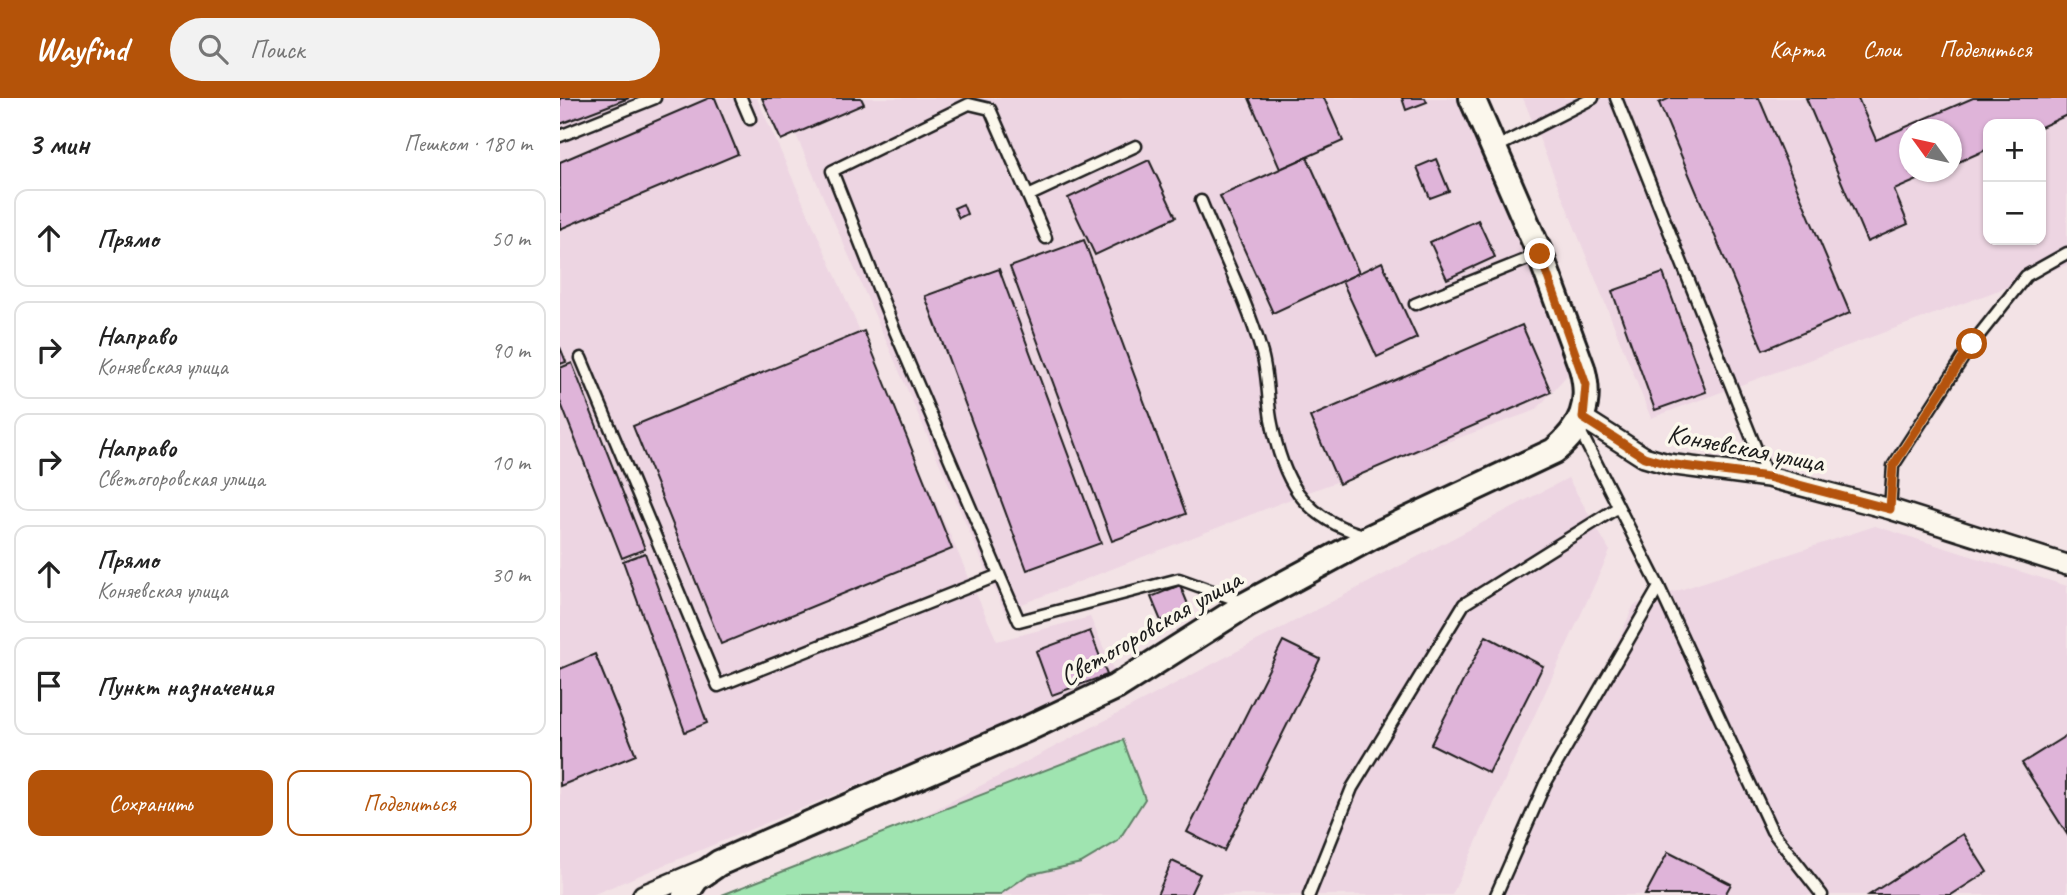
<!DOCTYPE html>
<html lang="ru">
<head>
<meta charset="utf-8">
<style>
  body { margin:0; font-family:Caveat,sans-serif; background:#f2f2f2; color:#222 }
  .controls { position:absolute; right:21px; top:21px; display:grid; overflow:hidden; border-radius:14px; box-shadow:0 2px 5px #0004 }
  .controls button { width:63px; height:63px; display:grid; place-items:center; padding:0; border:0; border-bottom:2px solid #e0e0e0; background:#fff; color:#222; font:35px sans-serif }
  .compass { position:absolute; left:1339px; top:21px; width:63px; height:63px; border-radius:50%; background:#fff; box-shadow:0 2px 5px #0004; rotate:303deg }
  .stop { position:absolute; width:21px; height:21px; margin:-16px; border:5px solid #b45309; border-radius:50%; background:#fff }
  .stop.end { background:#b45309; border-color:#fff; box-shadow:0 2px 7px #0008 }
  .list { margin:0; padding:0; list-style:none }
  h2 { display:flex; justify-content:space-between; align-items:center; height:91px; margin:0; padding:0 28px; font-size:30px }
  h2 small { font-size:23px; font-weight:400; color:#767676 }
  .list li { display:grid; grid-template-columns:46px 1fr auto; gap:21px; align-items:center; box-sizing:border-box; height:98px; margin:0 14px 14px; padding:0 14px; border:2px solid #e0e0e0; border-radius:14px }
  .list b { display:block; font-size:26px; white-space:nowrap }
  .list p { margin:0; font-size:23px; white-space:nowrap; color:#767676 }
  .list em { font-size:23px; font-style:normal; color:#767676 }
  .actions { display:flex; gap:14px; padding:21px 28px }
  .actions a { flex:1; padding:16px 0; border:2px solid #b45309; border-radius:14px; text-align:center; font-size:24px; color:#b45309 }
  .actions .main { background:#b45309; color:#fff }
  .icon { flex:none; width:38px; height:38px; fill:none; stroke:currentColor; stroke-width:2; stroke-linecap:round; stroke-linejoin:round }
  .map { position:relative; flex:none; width:1507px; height:797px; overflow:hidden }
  header { display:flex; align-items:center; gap:42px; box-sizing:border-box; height:98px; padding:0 35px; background:#b45309; color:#fff }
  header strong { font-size:33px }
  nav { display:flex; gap:38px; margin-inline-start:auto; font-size:24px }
  .search { width:490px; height:63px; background:#f2f2f2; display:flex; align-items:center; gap:18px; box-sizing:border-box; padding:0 24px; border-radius:38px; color:#767676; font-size:26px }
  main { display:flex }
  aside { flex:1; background:#fff }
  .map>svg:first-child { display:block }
</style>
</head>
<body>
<header>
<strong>Wayfind</strong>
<div class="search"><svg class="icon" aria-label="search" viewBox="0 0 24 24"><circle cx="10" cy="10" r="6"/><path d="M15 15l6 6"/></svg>Поиск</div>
<nav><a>Карта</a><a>Слои</a><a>Поделиться</a></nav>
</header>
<main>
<aside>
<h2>3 мин<small>Пешком · 180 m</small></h2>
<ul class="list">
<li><svg class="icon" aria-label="ahead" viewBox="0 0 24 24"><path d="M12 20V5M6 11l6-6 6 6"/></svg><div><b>Прямо</b></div><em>50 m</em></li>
<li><svg class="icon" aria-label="right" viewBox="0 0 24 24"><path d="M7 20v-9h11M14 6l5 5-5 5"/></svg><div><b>Направо</b><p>Коняевская улица</p></div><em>90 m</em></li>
<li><svg class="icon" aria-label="right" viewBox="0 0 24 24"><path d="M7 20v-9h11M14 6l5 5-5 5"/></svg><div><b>Направо</b><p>Светогоровская улица</p></div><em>10 m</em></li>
<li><svg class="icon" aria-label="ahead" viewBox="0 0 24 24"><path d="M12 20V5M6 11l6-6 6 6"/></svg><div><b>Прямо</b><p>Коняевская улица</p></div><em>30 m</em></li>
<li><svg class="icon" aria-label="arrive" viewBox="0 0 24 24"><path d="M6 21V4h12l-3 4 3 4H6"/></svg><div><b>Пункт назначения</b></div></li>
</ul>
<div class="actions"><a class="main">Сохранить</a><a>Поделиться</a></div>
</aside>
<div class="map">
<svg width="1507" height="797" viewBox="0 0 1507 797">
  <rect width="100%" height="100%" fill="#f3e3e6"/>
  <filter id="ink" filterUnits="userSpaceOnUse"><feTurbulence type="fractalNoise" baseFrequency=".0143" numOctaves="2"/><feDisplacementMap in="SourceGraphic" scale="14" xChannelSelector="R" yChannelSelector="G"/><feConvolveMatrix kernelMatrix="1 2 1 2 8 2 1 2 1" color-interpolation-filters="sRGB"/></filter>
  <g filter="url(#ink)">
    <g fill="#edd5e2" fill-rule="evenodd">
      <polygon points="0,0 197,0 437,543 530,519 557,580 32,797 0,797"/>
      <polygon points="220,0 897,0 1016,267 976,312 754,392 444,513"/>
      <path d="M963,0H1507V167L1091,320ZM1428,26H1481V142H1428ZM1350,32H1392V74H1350Z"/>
      <polygon points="1008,380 1050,453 892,797 212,797"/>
      <polygon points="1315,428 1507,488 1507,797 944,797 1074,507"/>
    </g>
    <polygon fill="#9fe4b0" stroke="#5e8066" stroke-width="2" points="563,642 585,701 558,743 521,765 468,777 439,797 162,797"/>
    <g fill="#dfb4d9" stroke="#1c1c1c" stroke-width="2">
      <polygon points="0,0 69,0 0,26"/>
      <polygon points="149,0 155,0 178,56 0,131 0,64"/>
      <polygon points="202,0 301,0 304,6 221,42"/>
      <polygon points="689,0 764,0 783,43 720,71"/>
      <polygon points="842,0 865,0 867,4 846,12"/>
      <polygon points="1110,0 1199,0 1290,215 1203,252 1099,5"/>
      <polygon points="1246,0 1298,0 1316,42 1413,0 1507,0 1507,17 1481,29 1428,26 1428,51 1392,67 1392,32 1350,32 1350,74 1376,74 1334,92 1348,126 1307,144"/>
      <polygon points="747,59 799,175 713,215 660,98"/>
      <polygon points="876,61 889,93 870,100 857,69"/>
      <polygon points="589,62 616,119 535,157 508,100"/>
      <polygon points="403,106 407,116 399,120 394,110"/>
      <polygon points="918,122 935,159 887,181 870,144"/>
      <polygon points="524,142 626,416 552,443 450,169"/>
      <polygon points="822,164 857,240 817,259 782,183"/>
      <polygon points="439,171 541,445 467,472 365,198"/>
      <polygon points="1103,175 1146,294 1095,312 1052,193"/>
      <polygon points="962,227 991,294 779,386 750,319"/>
      <polygon points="304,233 392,451 161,546 73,328"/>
      <polygon points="0,249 6,264 0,266"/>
      <polygon points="12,265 85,451 62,460 0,303 0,270"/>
      <polygon points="85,455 147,625 125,634 63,463"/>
      <polygon points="620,487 630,511 601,523 591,499"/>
      <polygon points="530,533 547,577 492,597 476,553"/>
      <polygon points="926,538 983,568 929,675 871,646"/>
      <polygon points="723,543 760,561 664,753 627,734"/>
      <polygon points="35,556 76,657 0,688 0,571"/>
      <polygon points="1507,637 1507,736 1462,665"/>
      <polygon points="1403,736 1427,774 1391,797 1309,797"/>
      <polygon points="1108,754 1171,786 1165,797 1085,797"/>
      <polygon points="612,763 640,776 630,797 597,797"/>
    </g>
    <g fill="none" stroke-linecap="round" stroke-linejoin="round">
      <g stroke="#1c1c1c" stroke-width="15">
        <g id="service">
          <polyline points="181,0 190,21"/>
          <polyline points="1056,0 1207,378"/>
          <polyline points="0,38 95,0"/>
          <polyline points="576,48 468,98 430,11 409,6 272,73 335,233 459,523 619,481 683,504"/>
          <polyline points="935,50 1033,0"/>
          <polyline points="468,98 486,140"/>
          <path d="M641,103C660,151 687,202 701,252C708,273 707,298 711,321C722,381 742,420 804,437"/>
          <polyline points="855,206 980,156"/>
          <polyline points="21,260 158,588 439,477"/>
          <polyline points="1330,411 1333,368 1412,246 1466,178 1507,155"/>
          <polyline points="1099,489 1212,733 1262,797"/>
          <polyline points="749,797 792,690 904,506 1057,410"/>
          <polyline points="936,797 985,686 1099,489 1018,329"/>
        </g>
      </g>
      <g stroke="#1c1c1c" stroke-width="24">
        <g id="minor">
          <polyline points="1023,320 1084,359 1108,366 1208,379 1330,411 1507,467"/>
          <polyline points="83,797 143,772"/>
        </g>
      </g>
      <g stroke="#1c1c1c" stroke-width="30">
        <path id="tertiary" d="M125,797L136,781L159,765L467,631L556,589L687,506L811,439L994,353C1022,330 1032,306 1022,270L980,156L912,0"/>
      </g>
      <use href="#service" stroke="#fbf7ec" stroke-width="10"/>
      <use href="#minor" stroke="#fbf7ec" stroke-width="19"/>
      <use href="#tertiary" stroke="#fbf7ec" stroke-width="24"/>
    </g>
  </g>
  <g fill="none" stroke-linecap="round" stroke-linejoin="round" filter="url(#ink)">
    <polyline stroke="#b45309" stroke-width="9" points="980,156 1026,287 1023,320 1084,359 1108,366 1208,379 1330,411 1333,368 1412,246"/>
  </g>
  <g text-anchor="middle" stroke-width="7" stroke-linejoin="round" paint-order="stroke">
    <g font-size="28" fill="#1c1c1c" stroke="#fbf7ec">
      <text transform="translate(1186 349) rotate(11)" y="10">Коняевская улица</text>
      <text transform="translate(590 529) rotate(-30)" y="10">Светогоровская улица</text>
    </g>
  </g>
</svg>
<div class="controls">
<button>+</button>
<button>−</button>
</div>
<svg class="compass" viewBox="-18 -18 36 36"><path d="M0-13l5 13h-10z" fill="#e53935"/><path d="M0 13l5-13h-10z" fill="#767676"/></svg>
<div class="stop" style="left:1412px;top:246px"></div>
<div class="stop end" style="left:980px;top:156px"></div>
</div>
</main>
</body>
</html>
